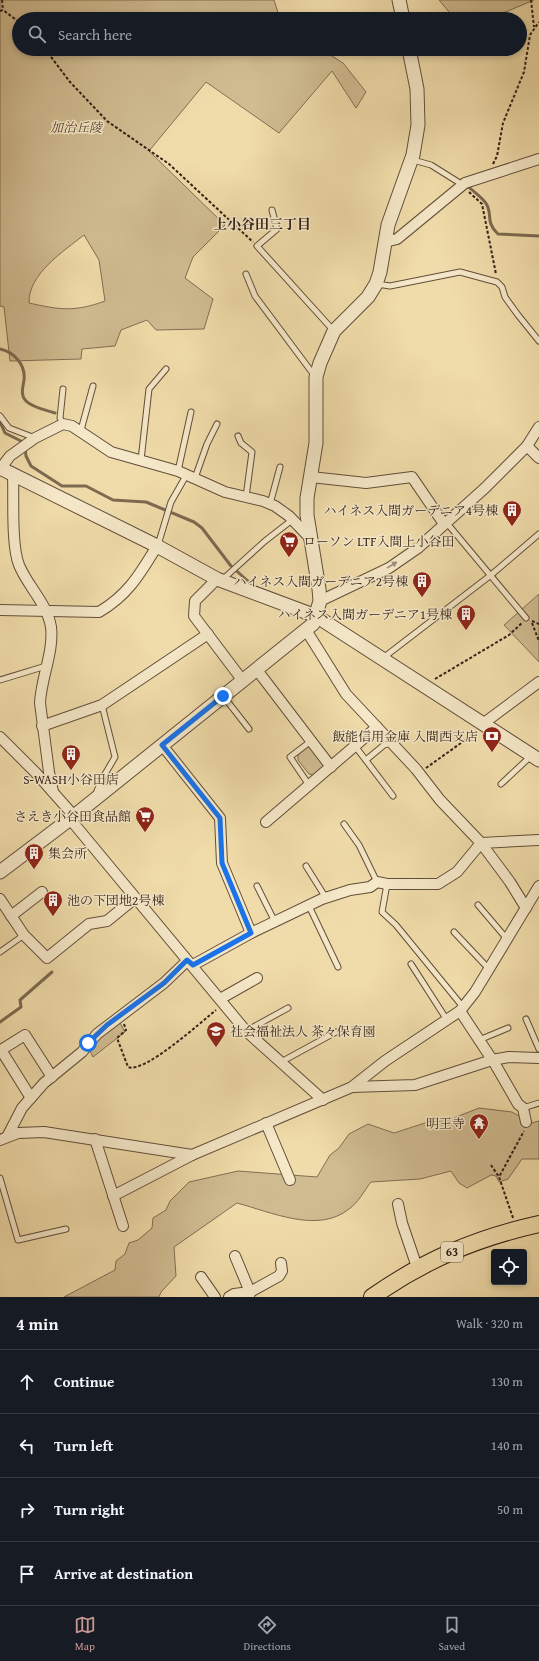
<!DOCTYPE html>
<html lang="en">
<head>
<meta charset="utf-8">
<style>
  body { margin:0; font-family:"Gentium Book Plus","Noto Serif JP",serif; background:#20242c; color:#f1f3f6 }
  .controls { position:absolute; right:12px; bottom:12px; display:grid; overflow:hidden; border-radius:4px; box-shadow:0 2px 6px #0003 }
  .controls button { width:36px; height:36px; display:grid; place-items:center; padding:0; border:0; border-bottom:1px solid #363941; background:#171b24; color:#f1f3f6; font:20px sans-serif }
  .stop { position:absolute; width:12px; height:12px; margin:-9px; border:3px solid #1a73e8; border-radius:50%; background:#fff }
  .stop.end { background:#1a73e8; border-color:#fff; box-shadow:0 1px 4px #0008 }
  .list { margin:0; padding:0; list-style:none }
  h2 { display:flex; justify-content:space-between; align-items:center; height:52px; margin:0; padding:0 16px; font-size:17px }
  h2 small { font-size:13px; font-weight:400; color:#9ea1a6 }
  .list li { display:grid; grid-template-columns:26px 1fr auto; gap:12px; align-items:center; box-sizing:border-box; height:64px; padding:0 16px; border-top:1px solid #363941 }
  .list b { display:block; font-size:15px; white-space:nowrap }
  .list em { font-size:13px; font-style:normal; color:#9ea1a6 }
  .icon { flex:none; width:22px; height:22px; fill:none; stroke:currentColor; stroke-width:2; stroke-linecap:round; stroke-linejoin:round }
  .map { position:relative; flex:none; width:539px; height:1297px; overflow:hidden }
  .search { position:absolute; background:#171b24; box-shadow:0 2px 6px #0003; left:12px; right:12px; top:12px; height:44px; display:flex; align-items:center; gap:10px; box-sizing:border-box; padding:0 14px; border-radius:22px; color:#9ea1a6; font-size:15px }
  .sheet { height:308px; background:#171b24 }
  nav { display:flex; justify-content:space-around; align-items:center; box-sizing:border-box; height:56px; border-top:1px solid #363941; background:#171b24; font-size:11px; color:#9ea1a6 }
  nav a { display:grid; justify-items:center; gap:2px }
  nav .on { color:#c59692 }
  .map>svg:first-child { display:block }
</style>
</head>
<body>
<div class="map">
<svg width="539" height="1297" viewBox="0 0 539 1297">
  <rect width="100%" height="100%" fill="#f0dcaa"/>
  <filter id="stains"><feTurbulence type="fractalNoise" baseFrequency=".005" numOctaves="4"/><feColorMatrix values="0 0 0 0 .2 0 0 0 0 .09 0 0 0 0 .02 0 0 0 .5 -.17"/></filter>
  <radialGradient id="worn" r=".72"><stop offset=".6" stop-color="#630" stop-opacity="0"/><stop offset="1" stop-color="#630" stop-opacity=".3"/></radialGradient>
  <g fill="#d0bc91" stroke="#816e54" fill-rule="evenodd">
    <path d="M0,0H274L280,19H19V49H321L343,63L366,92L356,108L332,71L279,133L206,82L149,151L225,225L193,257L185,278L213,299L204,329L156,330L147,320L121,330L115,346L82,349L81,359L10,361L4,307L0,306ZM84,235L99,260L105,301C75,312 60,310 29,303C28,274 64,251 84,235Z"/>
    <polygon points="439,0 534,0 489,19 455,19"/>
    <polygon points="539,594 539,662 504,625"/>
    <polygon points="307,747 312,747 323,761 324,767 313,775 309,774 298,760 298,755"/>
    <polygon points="118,1019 125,1032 93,1057 87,1045"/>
    <path d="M479,1108L512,1112L531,1123L539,1121V1159H522L508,1179L499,1182L496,1176L491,1175L467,1188L459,1183L451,1171L420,1179L371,1182C364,1191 358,1203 349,1209C318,1234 271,1212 237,1203L174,1247L176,1276L161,1292L159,1297H64L115,1270L116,1261L125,1254L129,1243L138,1240L152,1228L153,1218L166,1210L170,1201L189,1182L238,1171L317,1177L330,1155L339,1148L349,1134L368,1124L394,1133L428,1122L446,1121Z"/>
  </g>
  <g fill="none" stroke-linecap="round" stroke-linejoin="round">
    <g stroke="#7d6a51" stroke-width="3">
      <path d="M466,185C472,190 480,196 485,202C494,213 484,221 498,234L539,236"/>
      <path d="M0,349C14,352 26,365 24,380C23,387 20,395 26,401C33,408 46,410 55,413"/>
      <polyline points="0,422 5,433 25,443"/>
      <polyline points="25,448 26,456 31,466 62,486 86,486 113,500 146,502 194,522 202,528 231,566 249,582"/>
      <polyline points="0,1022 21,1007 20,1000 52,972"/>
    </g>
    <g stroke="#624e3b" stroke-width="7">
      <g id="service">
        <polyline points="413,160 431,165 463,185"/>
        <polyline points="272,210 277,229 257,246 333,330"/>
        <polyline points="246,274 255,296 314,375"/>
        <polyline points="377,284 390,286 460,272 497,282 502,287 505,297 518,315 539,341"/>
        <polyline points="0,416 9,428 35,438"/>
        <polyline points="63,424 60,418 63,389"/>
        <polyline points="81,430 93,386"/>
        <polyline points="238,436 241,443 252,452 246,497"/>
        <polyline points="141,460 149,389 166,369"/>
        <polyline points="178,471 191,412"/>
        <polyline points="195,478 207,444 217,424"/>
        <polyline points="270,504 280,467"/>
        <polyline points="446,522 526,618"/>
        <polyline points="158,545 171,502 187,474"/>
        <polyline points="222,580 265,541 292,520"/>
        <polyline points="383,658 491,575 539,534"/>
        <polyline points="0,680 46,666"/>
        <polyline points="224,697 249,729"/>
        <polyline points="355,746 393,796"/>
        <polyline points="366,760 384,745 391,743"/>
        <polyline points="501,784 531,756"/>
        <polyline points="309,785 290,757 311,741"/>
        <polyline points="97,791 101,781 115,757 102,705"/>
        <polyline points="344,824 359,845 377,882"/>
        <polyline points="306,866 326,898"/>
        <polyline points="387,884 382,912 396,925 463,1007"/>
        <polyline points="257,886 275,922"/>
        <polyline points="478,905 507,939"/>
        <polyline points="309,906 338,967"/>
        <polyline points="454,932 489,969"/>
        <polyline points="0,952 24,935"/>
        <polyline points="411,964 447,1020"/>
        <polyline points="526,1019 539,1049"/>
        <polyline points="246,1031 288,1008"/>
        <polyline points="479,1040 508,1028"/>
        <polyline points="281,1062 336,1032"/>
        <polyline points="523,1108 539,1103"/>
        <polyline points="0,1178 18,1240 66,1229"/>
      </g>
    </g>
    <g stroke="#624e3b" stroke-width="12">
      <g id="minor">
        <polyline points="385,242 397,239 465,183 539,159"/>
        <polyline points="527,446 539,458"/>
        <polyline points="1,468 10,456 35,438 63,424 72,426 111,452 178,471 225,492 263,501 275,506 289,516 311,539"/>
        <path d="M13,474C14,497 11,545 19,565C28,587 47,603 51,627C54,652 41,678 40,703L49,772L53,792"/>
        <polyline points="311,477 366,483 412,477 444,524"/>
        <polyline points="217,579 195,601 194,616 243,681"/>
        <polyline points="320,601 389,568 418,548 485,488 527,446 539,427"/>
        <path d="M0,610L99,612C128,595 140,574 157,546"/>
        <polyline points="306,630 346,694 416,769 440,800 481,843 510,882 526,908"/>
        <polyline points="257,670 331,767"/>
        <polyline points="484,723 539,682"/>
        <polyline points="42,726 102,705 208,634"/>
        <polyline points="0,737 36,773 74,816"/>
        <polyline points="162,745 220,818 222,863 251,933"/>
        <polyline points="70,819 246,1031 323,1100"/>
        <polyline points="266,822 377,727"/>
        <polyline points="0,899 24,935 47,958 89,924 107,921 134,899"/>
        <polyline points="11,916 42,892"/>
        <polyline points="193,965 251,933 322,899 350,890 370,887 377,882 387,884 438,884 457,872 481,843 539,840"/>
        <polyline points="220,999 257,978"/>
        <polyline points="460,1011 495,1064 518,1104 523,1108 526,1122"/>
        <polyline points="352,1087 415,1085 492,1060 509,1057 539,1058"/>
        <polyline points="31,1098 1,1050 25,1035 52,1077"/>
        <polyline points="266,1123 290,1180"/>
        <polyline points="7,1137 22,1108 44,1083 82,1052 97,1034 164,983 187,961"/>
        <polyline points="95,1139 123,1226"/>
        <polyline points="0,1140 18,1133 44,1132 192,1155 352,1087 385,1061 460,1011 475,992 539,886"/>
        <polyline points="113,1196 192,1155"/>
        <polyline points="398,1204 402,1223 417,1267"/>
        <polyline points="235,1256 250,1292 249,1297"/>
        <polyline points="201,1277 215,1297"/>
        <polyline points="229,1297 234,1294 250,1292 279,1276 282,1271 281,1263"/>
      </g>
    </g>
    <g stroke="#624e3b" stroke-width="15">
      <g id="tertiary">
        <polyline points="399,0 403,19"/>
        <polyline points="0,468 157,546 217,579 316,616 539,760"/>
        <polyline points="0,872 74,816 313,624 320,601 319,589 307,515 307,498 316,443 316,377 320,363 334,331 368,297 376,284 380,272 388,225 413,155 418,125 417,89 409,49"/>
      </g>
    </g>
    <g stroke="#321f16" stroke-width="18">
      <path id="primary" d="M372,1297C425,1260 476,1238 539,1224"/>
    </g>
    <g stroke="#321f16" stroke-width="2" stroke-dasharray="3 2" stroke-linecap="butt">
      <polyline points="2,0 3,10"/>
      <polyline points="531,0 534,27"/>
      <polyline points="0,11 3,10 19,22"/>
      <polyline points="45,49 70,82 107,121 169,164 253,242"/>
      <polyline points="493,164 497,156 503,123 524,72 530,35 539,22"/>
      <polyline points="469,192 482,204 496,274"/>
      <polyline points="532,621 539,624"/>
      <polyline points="532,623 539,641"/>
      <polyline points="435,679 509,635 522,623"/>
      <polyline points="426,768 475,733"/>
      <path d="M124,1024L126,1030L117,1038L128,1067C144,1074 201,1022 216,1010"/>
      <polyline points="491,1165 499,1177"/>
      <polyline points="513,1218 499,1177 524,1131"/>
    </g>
    <use href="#service" stroke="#f5e8c8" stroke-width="5"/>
    <use href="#minor" stroke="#f5e8c8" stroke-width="10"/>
    <use href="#tertiary" stroke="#f5e8c8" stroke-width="13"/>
    <use href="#primary" stroke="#f0dcaa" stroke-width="16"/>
  </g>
  <defs><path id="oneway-solid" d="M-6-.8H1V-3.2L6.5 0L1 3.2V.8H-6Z"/></defs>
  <use fill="#9d8e78" href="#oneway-solid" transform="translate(392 565) rotate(-32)"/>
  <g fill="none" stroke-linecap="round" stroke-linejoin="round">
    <polyline stroke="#1a73e8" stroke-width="5" points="88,1043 107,1025 164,983 187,960 193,965 251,933 222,863 220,818 162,745 223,696"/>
  </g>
  <defs>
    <g id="building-pin" transform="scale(1)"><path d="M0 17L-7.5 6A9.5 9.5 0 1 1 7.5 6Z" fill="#8f2418" stroke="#f5e8c8"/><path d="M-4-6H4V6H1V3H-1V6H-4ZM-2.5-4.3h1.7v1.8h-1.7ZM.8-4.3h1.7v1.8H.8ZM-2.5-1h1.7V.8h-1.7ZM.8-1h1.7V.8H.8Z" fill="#fff"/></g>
    <g id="supermarket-pin" transform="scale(1)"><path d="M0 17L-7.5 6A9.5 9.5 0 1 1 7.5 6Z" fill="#8f2418" stroke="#f5e8c8"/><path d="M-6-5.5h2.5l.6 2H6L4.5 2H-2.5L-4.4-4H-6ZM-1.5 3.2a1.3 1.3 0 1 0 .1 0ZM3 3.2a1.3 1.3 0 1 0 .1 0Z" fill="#fff"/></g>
    <g id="bank-pin" transform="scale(1)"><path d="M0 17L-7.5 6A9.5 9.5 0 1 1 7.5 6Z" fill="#8f2418" stroke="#f5e8c8"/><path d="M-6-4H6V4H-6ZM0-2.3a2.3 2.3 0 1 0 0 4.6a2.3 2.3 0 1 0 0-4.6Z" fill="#fff"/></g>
    <g id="school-pin" transform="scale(1)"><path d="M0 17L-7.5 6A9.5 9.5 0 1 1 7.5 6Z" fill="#8f2418" stroke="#f5e8c8"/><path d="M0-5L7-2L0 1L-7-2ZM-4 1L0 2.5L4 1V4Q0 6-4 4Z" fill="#fff"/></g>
    <g id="temple-pin" transform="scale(1)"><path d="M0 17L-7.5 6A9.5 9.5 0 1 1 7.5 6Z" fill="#8f2418" stroke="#f5e8c8"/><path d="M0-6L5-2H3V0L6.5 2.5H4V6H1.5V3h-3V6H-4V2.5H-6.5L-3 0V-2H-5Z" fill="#fff"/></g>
  </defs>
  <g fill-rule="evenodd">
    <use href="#building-pin" x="512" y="510"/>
    <use href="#supermarket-pin" x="289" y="541"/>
    <use href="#building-pin" x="422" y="581"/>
    <use href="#building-pin" x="466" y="614"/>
    <use href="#bank-pin" x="492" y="736"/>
    <use href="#building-pin" x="71" y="754"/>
    <use href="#supermarket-pin" x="145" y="816"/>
    <use href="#building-pin" x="34" y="853"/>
    <use href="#building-pin" x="53" y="900"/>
    <use href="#school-pin" x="216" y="1031"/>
    <use href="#temple-pin" x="479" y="1123"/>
  </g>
  <g text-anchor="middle" stroke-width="3" stroke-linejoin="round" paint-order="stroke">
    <rect fill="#f5e8c8" stroke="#6c5b4b" stroke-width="1" x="441" y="1242" width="22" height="20" rx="3"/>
    <g font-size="12" font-weight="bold" fill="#321f16">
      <text x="452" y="1256">63</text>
    </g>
    <g font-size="13" font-style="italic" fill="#5a4635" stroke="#f5e8c8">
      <text x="76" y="132">加治丘陵</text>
    </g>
    <g font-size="13" fill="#321f16" stroke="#f5e8c8" text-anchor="end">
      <text x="498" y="515">ハイネス入間ガーデニア4号棟</text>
      <text x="303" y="546" text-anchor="start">ローソン LTF入間上小谷田</text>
      <text x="408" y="586">ハイネス入間ガーデニア2号棟</text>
      <text x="452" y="619">ハイネス入間ガーデニア1号棟</text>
      <text x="478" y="741">飯能信用金庫 入間西支店</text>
      <text x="71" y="784" text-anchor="middle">S-WASH小谷田店</text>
      <text x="131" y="821">さえき小谷田食品館</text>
      <text x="48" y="858" text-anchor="start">集会所</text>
      <text x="67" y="905" text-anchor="start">池の下団地2号棟</text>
      <text x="230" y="1036" text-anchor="start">社会福祉法人 茶々保育園</text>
      <text x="465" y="1128">明王寺</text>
    </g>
    <g font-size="14" font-weight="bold" fill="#321f16" stroke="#f5e8c8">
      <text x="262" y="229">上小谷田三丁目</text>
    </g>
  </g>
  <rect width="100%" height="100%" filter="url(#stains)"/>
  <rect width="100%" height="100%" fill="url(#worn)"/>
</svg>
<div class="controls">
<button><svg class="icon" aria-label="locate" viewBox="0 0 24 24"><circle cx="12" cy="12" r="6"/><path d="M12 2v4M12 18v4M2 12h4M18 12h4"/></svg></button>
</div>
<div class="stop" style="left:88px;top:1043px"></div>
<div class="stop end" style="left:223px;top:696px"></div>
<div class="search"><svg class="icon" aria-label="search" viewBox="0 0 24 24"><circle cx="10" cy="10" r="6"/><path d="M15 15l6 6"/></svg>Search here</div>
</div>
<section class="sheet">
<h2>4 min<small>Walk · 320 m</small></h2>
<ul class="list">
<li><svg class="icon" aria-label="ahead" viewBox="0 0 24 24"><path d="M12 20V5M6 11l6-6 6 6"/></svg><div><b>Continue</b></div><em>130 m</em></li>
<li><svg class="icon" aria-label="left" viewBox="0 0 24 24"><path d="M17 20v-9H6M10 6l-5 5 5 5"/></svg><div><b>Turn left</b></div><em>140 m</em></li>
<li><svg class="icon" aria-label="right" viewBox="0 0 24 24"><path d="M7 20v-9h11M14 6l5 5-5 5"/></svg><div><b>Turn right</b></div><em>50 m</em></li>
<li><svg class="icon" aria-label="arrive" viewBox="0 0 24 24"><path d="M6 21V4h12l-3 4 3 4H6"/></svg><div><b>Arrive at destination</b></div></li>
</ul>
</section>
<nav>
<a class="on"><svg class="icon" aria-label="map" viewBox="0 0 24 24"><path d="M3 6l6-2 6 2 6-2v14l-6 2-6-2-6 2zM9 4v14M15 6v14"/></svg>Map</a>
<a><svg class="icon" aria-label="directions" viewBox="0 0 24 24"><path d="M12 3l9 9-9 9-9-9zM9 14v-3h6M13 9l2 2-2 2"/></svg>Directions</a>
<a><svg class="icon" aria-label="saved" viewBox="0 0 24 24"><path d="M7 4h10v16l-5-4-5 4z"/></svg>Saved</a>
</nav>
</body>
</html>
